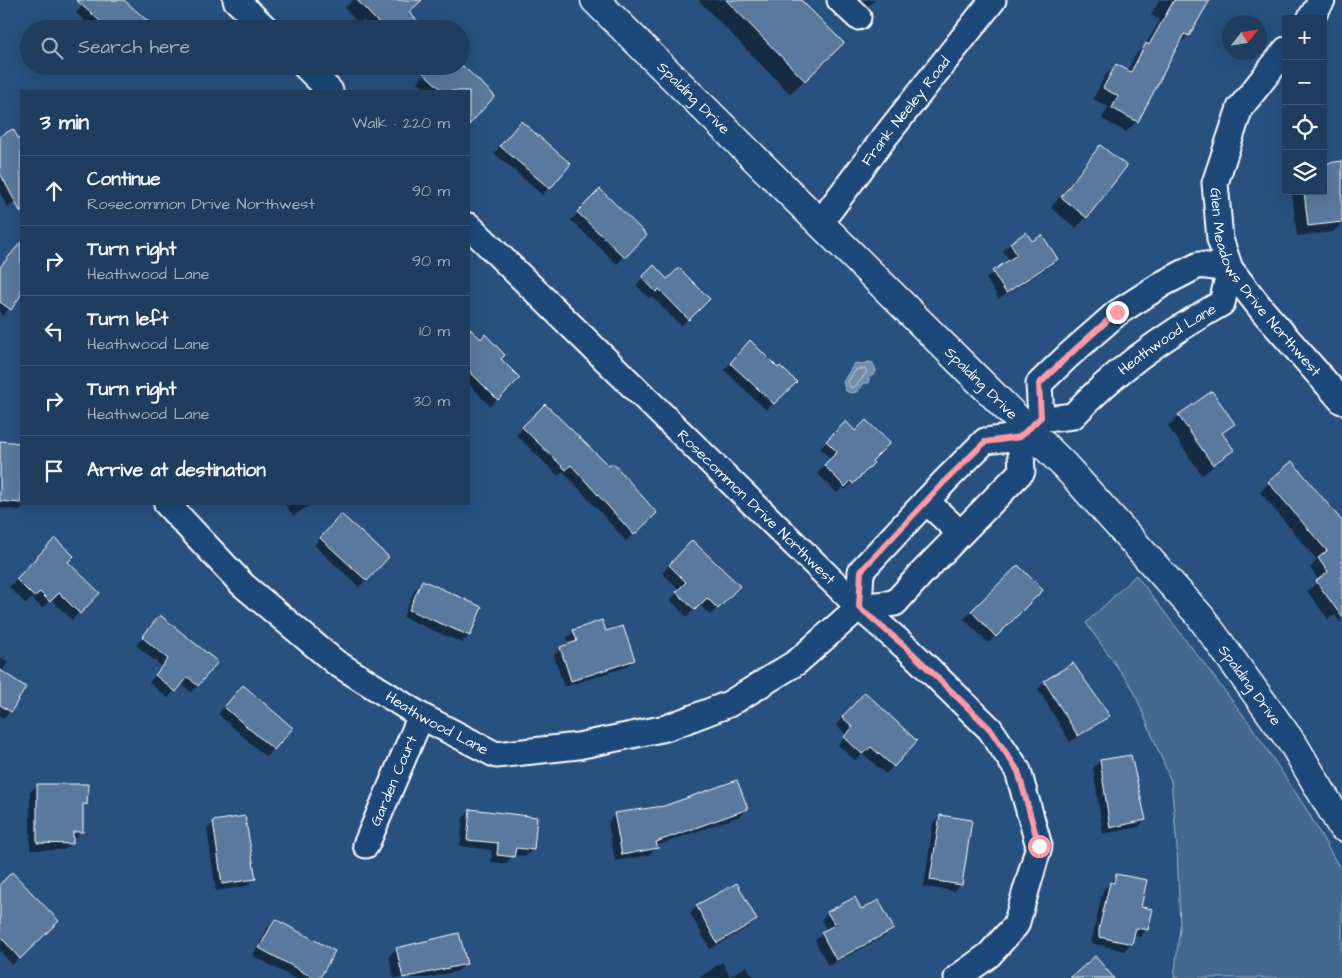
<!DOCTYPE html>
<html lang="en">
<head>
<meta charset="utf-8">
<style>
  body { margin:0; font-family:"Architects Daughter",sans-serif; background:#2b4868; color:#f1f3f6 }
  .controls { position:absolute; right:15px; top:15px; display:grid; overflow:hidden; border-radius:0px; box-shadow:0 5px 20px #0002 }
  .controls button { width:45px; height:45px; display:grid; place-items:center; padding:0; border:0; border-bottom:1px solid #3c5674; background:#1e3d5f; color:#f1f3f6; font:25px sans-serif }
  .compass { position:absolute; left:1222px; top:15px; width:45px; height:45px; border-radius:50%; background:#1e3d5f; box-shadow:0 5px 20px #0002; rotate:60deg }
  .stop { position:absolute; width:15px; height:15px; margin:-11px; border:4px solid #ff9aa2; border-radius:50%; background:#fff }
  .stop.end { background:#ff9aa2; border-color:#fff; box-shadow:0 1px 5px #0008 }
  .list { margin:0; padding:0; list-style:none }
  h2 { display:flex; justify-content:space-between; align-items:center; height:65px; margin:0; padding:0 20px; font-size:21px }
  h2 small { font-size:16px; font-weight:400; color:#a1aebd }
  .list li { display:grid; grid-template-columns:32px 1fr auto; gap:15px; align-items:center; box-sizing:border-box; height:70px; padding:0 20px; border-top:1px solid #3c5674 }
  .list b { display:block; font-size:19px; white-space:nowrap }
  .list p { margin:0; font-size:16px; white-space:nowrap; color:#a1aebd }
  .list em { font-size:16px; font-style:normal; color:#a1aebd }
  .icon { flex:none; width:28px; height:28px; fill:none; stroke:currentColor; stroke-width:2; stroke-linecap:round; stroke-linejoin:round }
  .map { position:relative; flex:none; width:1342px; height:978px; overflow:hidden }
  .search { position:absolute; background:#1e3d5f; box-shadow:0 5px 20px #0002; left:20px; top:20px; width:450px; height:55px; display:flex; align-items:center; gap:12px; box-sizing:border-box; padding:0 18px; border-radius:28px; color:#a1aebd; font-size:19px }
  .panel { position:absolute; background:#1e3d5f; box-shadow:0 5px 20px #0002; left:20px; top:90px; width:450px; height:415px; border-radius:0px }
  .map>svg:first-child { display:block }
</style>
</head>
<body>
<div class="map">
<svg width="1342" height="978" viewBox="0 0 1342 978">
  <rect width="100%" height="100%" fill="#28517f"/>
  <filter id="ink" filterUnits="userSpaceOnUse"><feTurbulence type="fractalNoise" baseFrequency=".02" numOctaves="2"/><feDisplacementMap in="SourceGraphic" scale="10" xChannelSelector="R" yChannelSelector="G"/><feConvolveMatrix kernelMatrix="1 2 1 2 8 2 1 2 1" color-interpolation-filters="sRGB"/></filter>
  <g filter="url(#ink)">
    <polygon fill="#446890" stroke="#a2b4c8" points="1136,575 1250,724 1305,807 1342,872 1342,978 1174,978 1180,928 1177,847 1171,781 1133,689 1086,623"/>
    <path fill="#718dab" stroke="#aabbcd" d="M869,362L873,363L876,370L875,374L869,377V383H863C861,392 853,395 846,391L843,382L854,364L858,363L861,364Z"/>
    <g fill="#0007">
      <polygon points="87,0 122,0 148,29 94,29 76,13"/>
      <polygon points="353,0 413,0 408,13 413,29 371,29 363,20 359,24 344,8"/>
      <polygon points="698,0 800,0 842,43 790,94"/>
      <polygon points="853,0 875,0 865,10"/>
      <polygon points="1159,0 1208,0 1188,36 1177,46 1137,121 1126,132 1102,119 1108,107 1093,99 1105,76 1116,65 1127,71 1135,56 1145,45 1160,20 1151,15"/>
      <polygon points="432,66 493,96 469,122 469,91 428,91 418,82"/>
      <polygon points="514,130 549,188 542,195 494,153"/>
      <polygon points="12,131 21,145 21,200 7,207 0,193 0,138"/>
      <polygon points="1101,146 1086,217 1076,228 1051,208 1090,157"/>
      <polygon points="1342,163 1342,223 1333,232 1297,236 1292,191 1323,191"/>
      <polygon points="600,190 645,235 617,264 571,220"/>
      <polygon points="1026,234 1032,243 1057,259 1050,266 999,299 986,279 993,272 1010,261 1003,251 1010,244"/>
      <polygon points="21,243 21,292 3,316 0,314 0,268"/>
      <polygon points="654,267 667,281 708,299 681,326 651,296 649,298 636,285"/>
      <polygon points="474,335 518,378 490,406 469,384 469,341"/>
      <polygon points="743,348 795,382 766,410 724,370"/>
      <polygon points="545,406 649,520 626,541 563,471 558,476 516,435"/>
      <polygon points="1179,416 1233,423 1222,435 1232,450 1221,461 1202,475 1168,426"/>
      <polygon points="846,423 872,463 845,490 843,487 837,493 817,473 831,459 820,449"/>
      <polygon points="0,442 21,444 21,504 27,504 20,510 0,508"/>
      <polygon points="1269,483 1342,534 1341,623 1335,615 1328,619 1307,591 1319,581 1310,568 1317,560 1260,492"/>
      <polygon points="285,504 312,504 293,516"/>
      <polygon points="335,522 366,580 359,587 314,545"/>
      <polygon points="55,540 66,562 98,593 72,620 51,599 42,608 32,598 26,604 9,587"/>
      <polygon points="692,542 738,587 710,615 699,604 687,617 670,600 680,590 662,573"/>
      <polygon points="1018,566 1041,590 988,643 964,619"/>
      <polygon points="422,582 481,607 469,636 462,643 403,617 415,589"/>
      <polygon points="160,616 198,685 191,692 181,684 168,698 149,683 162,667 136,645"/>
      <polygon points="574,631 605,633 633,660 626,667 564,687 554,655 561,648 569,645 567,638"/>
      <polygon points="0,657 8,662 1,673 10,711 3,718 0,716"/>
      <polygon points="1045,682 1108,715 1101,722 1070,742 1038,689"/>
      <polygon points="243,686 291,729 266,757 218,714"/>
      <polygon points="858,700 915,741 886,774 863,754 855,760 838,745 847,735 836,725"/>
      <polygon points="1100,761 1145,820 1138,827 1103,834 1093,768"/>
      <polygon points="38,785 86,804 82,809 82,831 75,838 72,838 72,843 64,850 30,850 30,792"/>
      <polygon points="664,807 747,809 740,816 656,846 656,848 649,855 615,861 608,822 615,815"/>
      <polygon points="470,811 533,849 526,856 513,855 506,864 491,862 492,850 460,846 463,818"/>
      <polygon points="940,816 961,884 954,891 924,887 933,823"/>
      <polygon points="214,822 254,878 247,886 216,891 207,829"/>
      <polygon points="1117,875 1139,908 1147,929 1140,937 1133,935 1131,944 1124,951 1091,943 1103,890"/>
      <polygon points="0,886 57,921 12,965 0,951"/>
      <polygon points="697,906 756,920 749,927 710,949 690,913"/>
      <polygon points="861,911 892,929 885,936 828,966 815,940 827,931 821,920 828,913"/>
      <polygon points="275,920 319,978 294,978 253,956 268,927"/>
      <polygon points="396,949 465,964 458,971 428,978 394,978 389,956"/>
      <polygon points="722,962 730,976 747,966 754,978 699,978"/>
    </g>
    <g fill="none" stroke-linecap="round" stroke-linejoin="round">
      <polygon stroke="#c6d1dd" stroke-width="1" points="857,369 865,369 867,372 856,386 851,388 848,382"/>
    </g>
    <g fill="#5a7a9d" stroke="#fff">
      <polygon points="76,0 124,0 157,29 109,29"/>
      <polygon points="357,0 422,0 409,12 425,29 384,29"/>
      <polygon points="726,0 801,0 844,43 805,81"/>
      <polygon points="1174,0 1210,0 1189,36 1184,34 1138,122 1112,108 1118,96 1103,88 1116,64 1131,72 1146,43 1149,45"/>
      <polygon points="416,66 463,66 495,96 469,125 469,91 443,91"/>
      <polygon points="521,121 571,164 550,189 500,146"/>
      <polygon points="13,129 21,143 21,213 0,173 0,136"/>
      <polygon points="1100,145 1127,166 1087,218 1061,197"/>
      <polygon points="1342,161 1342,222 1308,226 1304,191 1323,191 1323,164"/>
      <polygon points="600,189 647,235 625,258 577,212"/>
      <polygon points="1026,232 1032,241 1042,235 1058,259 1006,293 992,271 1017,255 1010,243"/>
      <polygon points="21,242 21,295 11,310 0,302 0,267"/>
      <polygon points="654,265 667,279 679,268 710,299 689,320 659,289 656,292 642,277"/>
      <polygon points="469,328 481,339 485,334 505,355 501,359 520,378 498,400 469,371"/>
      <polygon points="750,340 778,368 780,366 797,382 774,404 730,363"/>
      <polygon points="1212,391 1235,424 1222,433 1234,450 1213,465 1178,415"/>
      <polygon points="545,404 609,466 613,463 657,513 634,535 571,465 566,470 522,427"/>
      <polygon points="866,420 890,443 872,461 874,463 853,484 851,481 845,487 824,465 837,452 826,441 846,421 855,431"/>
      <polygon points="0,441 21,443 21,503 0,501"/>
      <polygon points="1292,461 1342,521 1342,617 1316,581 1328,572 1318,558 1327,551 1268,482"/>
      <polygon points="341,514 389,557 367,581 320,538"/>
      <polygon points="55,538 74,556 68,562 100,593 80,614 59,593 50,602 40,592 34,597 16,579"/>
      <polygon points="692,540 740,586 718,609 707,598 695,610 676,592 686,582 669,565"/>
      <polygon points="1018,565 1043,590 996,637 971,611"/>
      <polygon points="422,580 482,607 470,636 409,610"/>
      <polygon points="160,615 218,662 198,686 188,677 176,692 155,675 168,659 142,637"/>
      <polygon points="602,620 606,631 623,626 635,660 571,681 560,647 577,641 573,630"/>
      <polygon points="1073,663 1110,716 1078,736 1044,681"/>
      <polygon points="0,670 26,687 11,712 0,705"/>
      <polygon points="243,685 293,728 274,750 224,707"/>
      <polygon points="865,692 917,741 894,767 871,747 862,754 844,737 853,727 842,717"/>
      <polygon points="1131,755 1146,820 1110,828 1100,760"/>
      <polygon points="737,780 748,809 656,842 658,848 622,855 614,813 664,806"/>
      <polygon points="37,784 88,784 87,805 83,804 83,832 73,832 73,844 37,843"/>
      <polygon points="470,809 537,817 534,850 516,848 514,857 497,855 498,843 467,840"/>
      <polygon points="940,815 972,820 962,885 930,880"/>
      <polygon points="245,816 256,879 222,884 213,821"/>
      <polygon points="12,872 59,921 20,959 0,936 0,884"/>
      <polygon points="1116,874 1147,880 1141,907 1153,909 1148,930 1136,928 1132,944 1099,937 1099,929 1110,882 1114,883"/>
      <polygon points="737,883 757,920 717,943 696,905"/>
      <polygon points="855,897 861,909 879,900 894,929 836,960 821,932 835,925 827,912"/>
      <polygon points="275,919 335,951 320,978 314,978 259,948"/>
      <polygon points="459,933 467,964 403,978 396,948"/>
      <polygon points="1095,956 1114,978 1070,978"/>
    </g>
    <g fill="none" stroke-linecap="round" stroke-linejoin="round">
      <g stroke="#fff" stroke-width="29">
        <g id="minor">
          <polyline points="236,0 266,29"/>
          <polyline points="840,0 858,17"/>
          <polyline points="1310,19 1322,0"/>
          <path id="s1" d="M1286,50L1240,108L1215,183L1220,239L1230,269L1263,311L1342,401"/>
          <polyline points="305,66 330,91"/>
          <path id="s2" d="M820,223L884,138L993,0"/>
          <path id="s3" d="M469,226L859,607L909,650L990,729L1018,771L1039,846L1016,925L989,955L957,978"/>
          <polyline points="1041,417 1039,384 1068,356 1117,313 1164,283 1199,265 1230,269"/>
          <polyline points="926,501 960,533"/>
          <path id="s4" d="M167,504L243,585L335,662L421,716L496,755L578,746L666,728L729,704L797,662L859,607L895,603L922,573L1022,471L1020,437"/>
          <path id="s5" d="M859,607L861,571L945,481L985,441L1020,437L1041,417L1056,418L1073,416C1115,370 1167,334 1222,303L1230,269"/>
          <path id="s6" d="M366,845L421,716"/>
        </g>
      </g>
      <g stroke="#fff" stroke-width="31">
        <g id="major">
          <path id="s7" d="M595,0L1065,466L1200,616L1295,747L1342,827"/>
        </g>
      </g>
      <use href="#minor" stroke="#1f4a7a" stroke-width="25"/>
      <use href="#major" stroke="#1f4a7a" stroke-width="28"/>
    </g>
  </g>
  <g fill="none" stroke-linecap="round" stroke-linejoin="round" filter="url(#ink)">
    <polyline stroke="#ff9aa2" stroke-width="6" points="1039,846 1018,771 990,729 909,650 859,607 861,571 945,481 985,442 1020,437 1041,417 1039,384 1068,356 1117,312"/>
  </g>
  <g text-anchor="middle" stroke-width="5" stroke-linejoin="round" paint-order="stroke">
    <g font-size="15" fill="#fff" stroke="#1f4a7a">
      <text dy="5" stroke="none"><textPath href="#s7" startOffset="139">Spalding Drive</textPath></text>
      <text dy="5" stroke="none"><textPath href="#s2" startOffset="141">Frank Neeley Road</textPath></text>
      <text dy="5" stroke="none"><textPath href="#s1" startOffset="268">Glen Meadows Drive Northwest</textPath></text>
      <text dy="5" stroke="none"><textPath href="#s5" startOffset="434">Heathwood Lane</textPath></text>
      <text dy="5" stroke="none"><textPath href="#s7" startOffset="544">Spalding Drive</textPath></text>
      <text dy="5" stroke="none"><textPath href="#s3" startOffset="402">Rosecommon Drive Northwest</textPath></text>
      <text dy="5" stroke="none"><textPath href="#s7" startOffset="949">Spalding Drive</textPath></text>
      <text dy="5" stroke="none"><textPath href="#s4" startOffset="350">Heathwood Lane</textPath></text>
      <text dy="5" stroke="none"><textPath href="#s6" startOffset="70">Garden Court</textPath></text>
    </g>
  </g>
</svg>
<div class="controls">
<button>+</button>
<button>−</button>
<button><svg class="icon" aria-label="locate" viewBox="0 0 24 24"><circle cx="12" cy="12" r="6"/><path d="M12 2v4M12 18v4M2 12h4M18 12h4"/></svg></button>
<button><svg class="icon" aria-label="layers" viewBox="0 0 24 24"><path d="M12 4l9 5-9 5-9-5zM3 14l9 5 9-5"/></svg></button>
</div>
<svg class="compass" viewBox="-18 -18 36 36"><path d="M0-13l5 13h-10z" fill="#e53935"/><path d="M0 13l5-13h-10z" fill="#a1aebd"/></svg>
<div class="stop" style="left:1039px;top:846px"></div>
<div class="stop end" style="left:1117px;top:312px"></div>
<div class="search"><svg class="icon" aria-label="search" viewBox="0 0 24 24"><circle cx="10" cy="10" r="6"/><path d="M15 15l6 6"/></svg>Search here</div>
<section class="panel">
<h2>3 min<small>Walk · 220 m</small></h2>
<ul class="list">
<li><svg class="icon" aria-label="ahead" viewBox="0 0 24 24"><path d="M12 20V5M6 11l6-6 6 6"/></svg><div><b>Continue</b><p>Rosecommon Drive Northwest</p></div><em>90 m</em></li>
<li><svg class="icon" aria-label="right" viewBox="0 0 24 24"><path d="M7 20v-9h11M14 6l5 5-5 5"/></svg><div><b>Turn right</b><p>Heathwood Lane</p></div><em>90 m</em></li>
<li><svg class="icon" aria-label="left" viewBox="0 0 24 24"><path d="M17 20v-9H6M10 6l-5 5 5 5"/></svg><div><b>Turn left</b><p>Heathwood Lane</p></div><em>10 m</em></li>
<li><svg class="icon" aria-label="right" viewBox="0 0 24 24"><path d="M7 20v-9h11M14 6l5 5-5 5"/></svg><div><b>Turn right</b><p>Heathwood Lane</p></div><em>30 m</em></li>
<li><svg class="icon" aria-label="arrive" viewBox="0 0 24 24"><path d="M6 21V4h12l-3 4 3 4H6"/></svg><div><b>Arrive at destination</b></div></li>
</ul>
</section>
</div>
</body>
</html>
